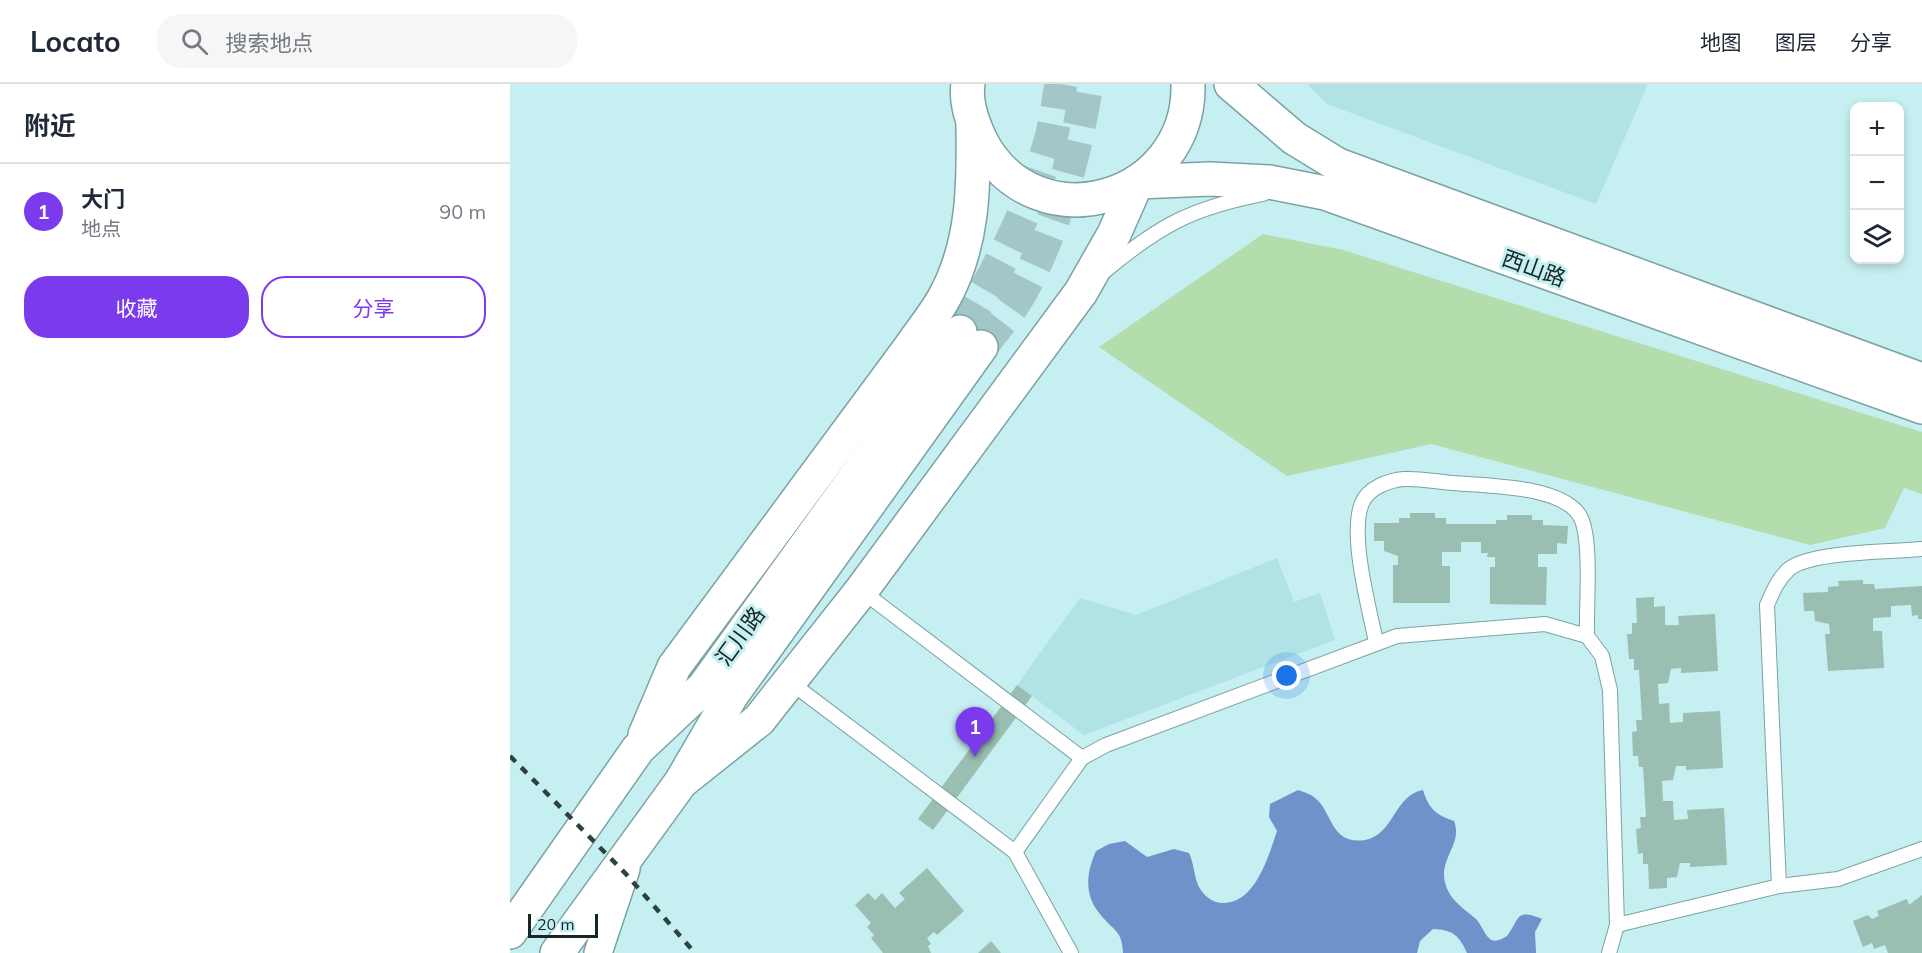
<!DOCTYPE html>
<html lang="zh">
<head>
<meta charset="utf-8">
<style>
  body { margin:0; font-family:Mulish,"Noto Sans SC",sans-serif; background:#f6f6f7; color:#1f2937 }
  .controls { position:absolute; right:18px; top:18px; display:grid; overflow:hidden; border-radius:12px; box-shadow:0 3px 9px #0003 }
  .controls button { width:54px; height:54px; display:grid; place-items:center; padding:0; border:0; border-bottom:2px solid #e0e1e3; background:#fff; color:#1f2937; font:30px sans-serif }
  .scale { position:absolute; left:18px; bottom:15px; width:70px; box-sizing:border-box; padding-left:6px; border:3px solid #162627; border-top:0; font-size:16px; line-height:21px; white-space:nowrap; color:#162627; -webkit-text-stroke:4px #c6eff1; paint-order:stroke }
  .you { position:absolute; left:777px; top:592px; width:21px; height:21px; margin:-15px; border:4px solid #fff; border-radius:50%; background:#1a73e8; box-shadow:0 0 0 9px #1a73e833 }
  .badge { display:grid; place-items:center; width:39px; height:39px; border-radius:50%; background:#7c3aed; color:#fff; font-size:20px; font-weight:700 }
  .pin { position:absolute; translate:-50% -50px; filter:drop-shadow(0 2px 3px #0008) }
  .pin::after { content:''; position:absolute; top:32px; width:21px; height:18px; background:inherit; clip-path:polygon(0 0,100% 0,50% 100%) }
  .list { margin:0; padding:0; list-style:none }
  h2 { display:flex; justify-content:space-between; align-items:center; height:78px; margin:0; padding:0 24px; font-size:26px }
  h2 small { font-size:20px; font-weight:400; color:#747a83 }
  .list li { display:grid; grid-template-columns:39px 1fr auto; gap:18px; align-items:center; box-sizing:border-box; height:96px; padding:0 24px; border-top:2px solid #e0e1e3 }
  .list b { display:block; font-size:22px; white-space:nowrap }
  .list p { margin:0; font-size:20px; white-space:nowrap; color:#747a83 }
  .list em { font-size:20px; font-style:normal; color:#747a83 }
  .actions { display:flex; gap:12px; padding:18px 24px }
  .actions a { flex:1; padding:14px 0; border:2px solid #7c3aed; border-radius:24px; text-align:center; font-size:21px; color:#7c3aed }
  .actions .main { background:#7c3aed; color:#fff }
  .icon { flex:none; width:33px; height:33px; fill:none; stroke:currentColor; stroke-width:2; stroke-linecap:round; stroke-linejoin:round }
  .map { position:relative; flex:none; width:1412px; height:869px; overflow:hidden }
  header { display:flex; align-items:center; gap:36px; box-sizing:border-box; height:84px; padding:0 30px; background:#fff; border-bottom:2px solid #e0e1e3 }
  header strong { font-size:28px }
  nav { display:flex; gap:33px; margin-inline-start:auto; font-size:21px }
  .search { width:420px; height:54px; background:#f6f6f7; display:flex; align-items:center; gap:15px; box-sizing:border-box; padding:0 21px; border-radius:24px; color:#747a83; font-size:22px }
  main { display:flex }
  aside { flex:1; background:#fff }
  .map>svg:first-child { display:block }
</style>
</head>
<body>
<header>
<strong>Locato</strong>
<div class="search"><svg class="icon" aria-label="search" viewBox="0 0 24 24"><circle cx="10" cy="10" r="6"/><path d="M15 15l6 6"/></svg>搜索地点</div>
<nav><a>地图</a><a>图层</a><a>分享</a></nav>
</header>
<main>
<aside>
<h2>附近<small></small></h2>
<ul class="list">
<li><span class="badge">1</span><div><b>大门</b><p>地点</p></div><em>90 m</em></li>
</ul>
<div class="actions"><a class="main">收藏</a><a>分享</a></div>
</aside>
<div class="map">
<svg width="1412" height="869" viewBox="0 0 1412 869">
  <rect width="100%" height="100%" fill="#c6eff1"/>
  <g fill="#b1e2e5">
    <polygon points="797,0 1138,0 1086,120 817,20"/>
    <polygon points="767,474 784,518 810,509 825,556 574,651 507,601 570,514 626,531"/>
  </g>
  <polygon fill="#b3ddad" points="753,150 833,166 1412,348 1412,410 1394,404 1375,444 1300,461 921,360 777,392 589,263"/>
  <path fill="#6f92cb" d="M788,706C793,708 801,710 805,714C823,728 820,761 855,756C884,751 884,711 913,706C919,725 926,731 944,737C952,758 934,770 934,791C935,813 952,823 966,835C971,840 974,850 980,855C985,859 992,855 997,852C1010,835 1005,824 1032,835L1025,848L1026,869H957C949,851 943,846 923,845L910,857L907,869H613C612,845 603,847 590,830C574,811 576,789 586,767L599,760L615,757L637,773L664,765L679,769C684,780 684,791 688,801C692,810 702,819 712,819C745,821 759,771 767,747L759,733L760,720Z"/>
  <g fill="#9abeb1">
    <polygon points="900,429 925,429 925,434 936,434 936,440 986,440 986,436 997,436 997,431 1022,431 1022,436 1033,436 1033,441 1058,442 1057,460 1047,459 1047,470 1028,470 1028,483 1037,483 1036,521 980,520 980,483 985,483 985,473 977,473 978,469 971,469 971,458 951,458 951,468 932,468 932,482 940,482 940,519 883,519 883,481 888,481 888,472 874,467 874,457 864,457 864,439 889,439 889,434 900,434"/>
    <polygon points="1353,496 1353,500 1364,500 1365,505 1412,502 1412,535 1408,535 1408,531 1402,532 1401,521 1381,522 1381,533 1363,534 1363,547 1372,547 1374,584 1318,587 1315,550 1320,550 1319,540 1305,537 1304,527 1294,527 1293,509 1318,508 1318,503 1329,502 1328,497"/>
    <polygon points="1144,513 1144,523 1155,522 1155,541 1169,541 1168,532 1205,530 1208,587 1171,589 1171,584 1161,585 1158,599 1148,600 1149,620 1159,619 1160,639 1173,638 1173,629 1210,627 1213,684 1176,686 1176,682 1166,682 1163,696 1152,697 1153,717 1163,717 1164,736 1178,735 1177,726 1214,724 1217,781 1180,783 1180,779 1170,779 1167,793 1157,794 1157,804 1139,805 1138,780 1133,780 1133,769 1128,770 1126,745 1131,744 1130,733 1136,733 1133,683 1129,683 1128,672 1123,672 1122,648 1127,647 1126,636 1132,636 1129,586 1124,586 1124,575 1119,575 1117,550 1122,550 1122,539 1127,539 1126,514"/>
    <polygon points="507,601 522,612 423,746 408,735"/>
    <polygon points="417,784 454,827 427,851 424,848 417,854 421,860 418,862 421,869 373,869 361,854 364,851 357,843 361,839 345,821 358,809 365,816 372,809 385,824 395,815 389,809"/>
    <polygon points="1412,811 1412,869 1378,869 1375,861 1364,865 1362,859 1353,863 1343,837 1358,831 1362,835 1369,832 1367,827 1397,815 1399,821"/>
    <polygon points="481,857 491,869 468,869"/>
  </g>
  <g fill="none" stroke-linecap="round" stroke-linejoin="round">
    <g stroke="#a3c7c9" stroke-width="33" stroke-dasharray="33 16" stroke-linecap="butt">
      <path d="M450,248C487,189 518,130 538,64C545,43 547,21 551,0"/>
      <path d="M471,263C486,243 505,222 516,199C548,137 566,68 577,0"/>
    </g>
    <g stroke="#7ba2a4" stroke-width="16">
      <g id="lane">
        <path d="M595,187C650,141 682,124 753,110"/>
        <polyline points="352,507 572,674"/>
        <path d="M866,558C859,523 839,451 852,419C858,404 879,396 894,395C910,394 927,398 943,399C975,402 1055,401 1071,434C1082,458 1076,523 1077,552"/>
        <polyline points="280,598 505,768 561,869"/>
        <polyline points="505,768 572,674 596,661 887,552 1035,540 1077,552 1092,572 1100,606 1107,841"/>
        <path d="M1269,802L1257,521C1263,507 1268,495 1279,485C1301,467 1382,468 1412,465"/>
        <polyline points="1099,869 1107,841 1269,802 1328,795 1412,765"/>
      </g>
    </g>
    <g stroke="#7ba2a4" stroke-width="30">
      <polyline id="street" points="88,869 116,785"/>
    </g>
    <g stroke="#7ba2a4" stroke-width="36">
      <g id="secondary">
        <polyline points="721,0 784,54 828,81 1412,296"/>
        <polyline points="627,98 700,95 759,98 815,109 1412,323"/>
      </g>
    </g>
    <g stroke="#7ba2a4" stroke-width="36">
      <g id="primary">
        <path d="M458,0C455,19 463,40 471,57C526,162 681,116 678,0"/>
        <path d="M135,651L164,583L399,265C410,249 423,233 433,216C464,161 464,101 463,41"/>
        <polyline points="171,698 249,636 351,507 571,208 604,150 627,98"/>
        <polyline points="0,848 128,665 194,603 450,248"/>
        <polyline points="47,869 171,698 221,612 471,263"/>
      </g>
    </g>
    <use href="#lane" stroke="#fff" stroke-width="14"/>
    <use href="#street" stroke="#fff" stroke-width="27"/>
    <use href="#secondary" stroke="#fff" stroke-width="33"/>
    <use href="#primary" stroke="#fff" stroke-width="33"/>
    <polyline stroke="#2e4142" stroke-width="4.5" stroke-dasharray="8 8" stroke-linecap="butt" points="0,672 116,790 185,869"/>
  </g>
  <g text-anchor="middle" stroke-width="6" stroke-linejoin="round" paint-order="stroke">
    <g font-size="22" fill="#162627" stroke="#c6eff1">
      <text transform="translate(1024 184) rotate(20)" y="8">西山路</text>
      <text transform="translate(230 552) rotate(-54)" y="8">汇川路</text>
    </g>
  </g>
</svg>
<div class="controls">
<button>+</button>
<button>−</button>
<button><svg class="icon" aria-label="layers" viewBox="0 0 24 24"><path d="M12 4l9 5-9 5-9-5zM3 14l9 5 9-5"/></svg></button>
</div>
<div class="scale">20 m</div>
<div class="you"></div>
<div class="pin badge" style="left:465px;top:673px">1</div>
</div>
</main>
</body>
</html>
